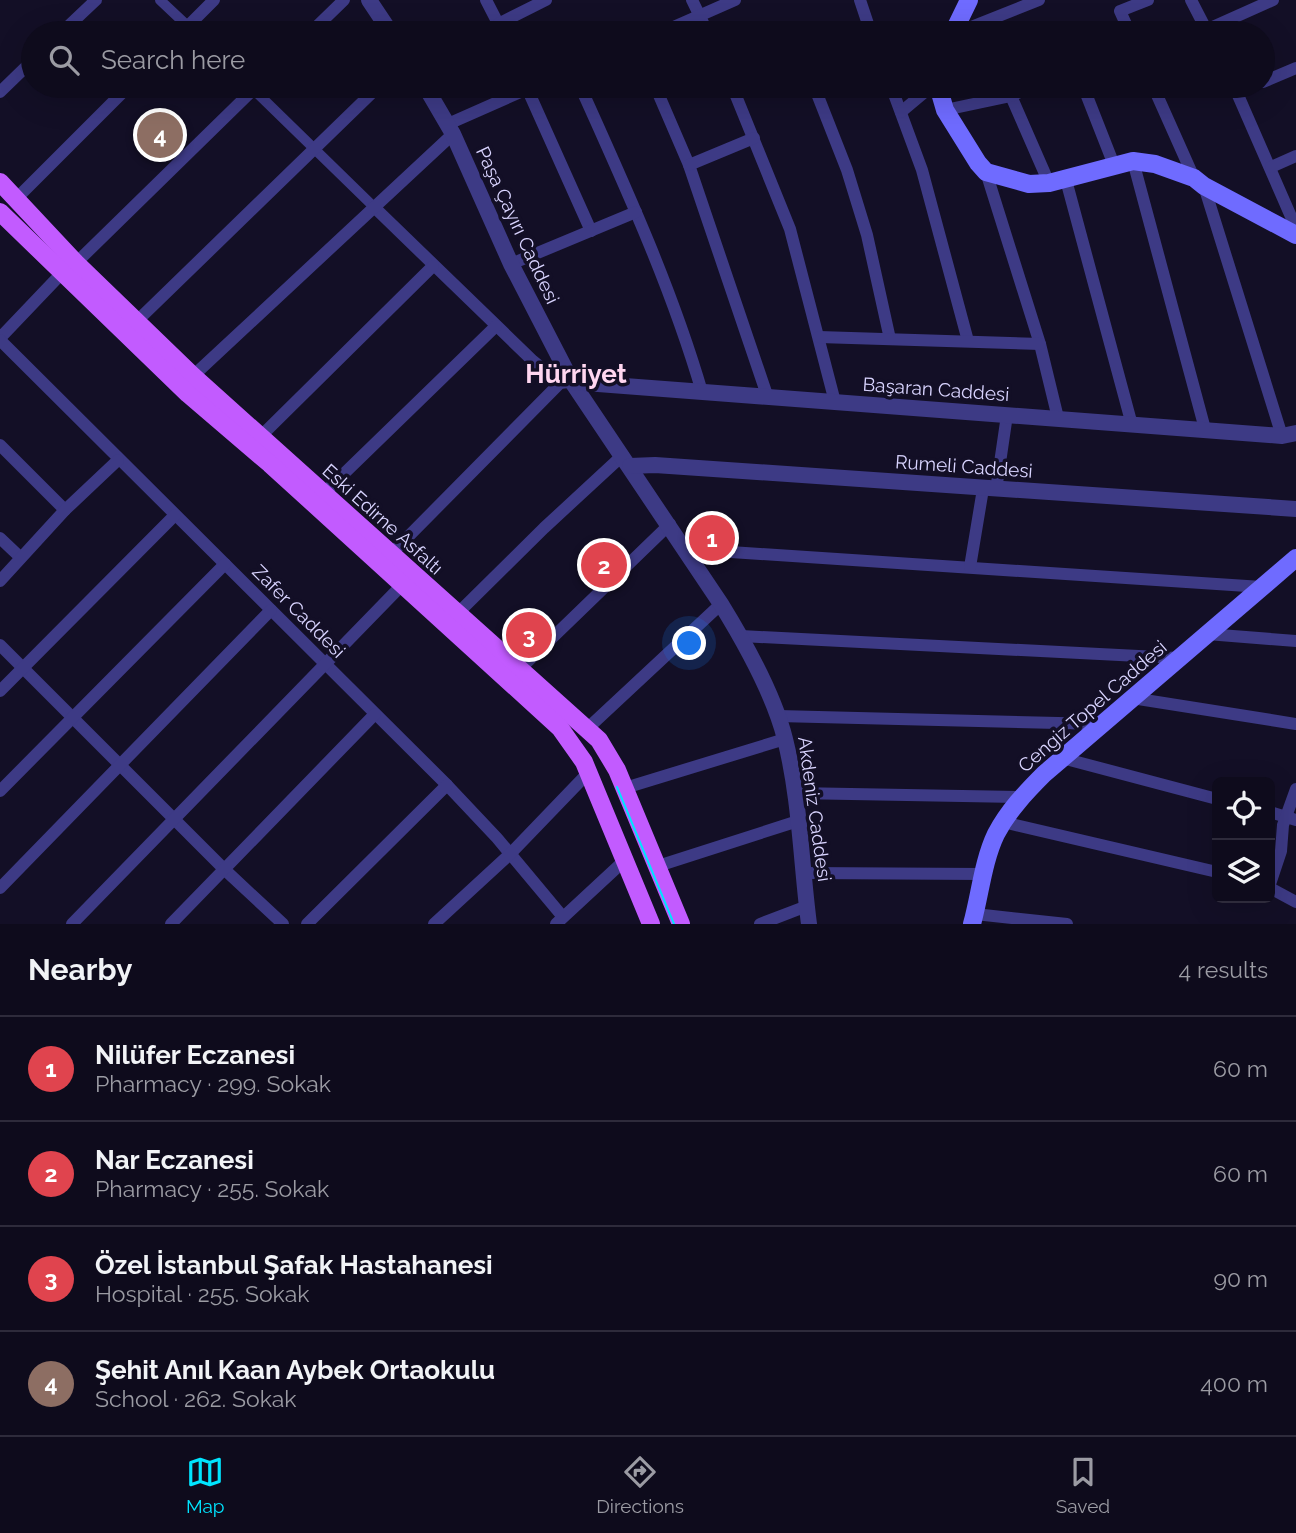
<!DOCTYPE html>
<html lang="en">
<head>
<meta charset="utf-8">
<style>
  body { margin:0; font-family:Raleway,sans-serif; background:#1c1929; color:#f1f3f6 }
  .controls { position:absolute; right:21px; bottom:21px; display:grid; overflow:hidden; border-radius:10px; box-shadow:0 7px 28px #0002 }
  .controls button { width:63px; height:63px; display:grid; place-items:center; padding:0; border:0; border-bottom:2px solid #2e2b3b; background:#0e0b1c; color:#f1f3f6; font:35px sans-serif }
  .you { position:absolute; left:690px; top:644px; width:24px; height:24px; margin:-18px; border:5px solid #fff; border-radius:50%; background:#1a73e8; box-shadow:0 0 0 10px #1a73e833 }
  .badge { display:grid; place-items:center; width:46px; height:46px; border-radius:50%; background:#00e5ff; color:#fff; font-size:23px; font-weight:700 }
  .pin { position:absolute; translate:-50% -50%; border:4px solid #fff; box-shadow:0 2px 7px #0006 }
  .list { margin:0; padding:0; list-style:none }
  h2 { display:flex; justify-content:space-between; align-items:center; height:91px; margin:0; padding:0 28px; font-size:30px }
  h2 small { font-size:23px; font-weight:400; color:#9b9ba3 }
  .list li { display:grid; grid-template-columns:46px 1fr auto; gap:21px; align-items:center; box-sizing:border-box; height:105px; padding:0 28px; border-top:2px solid #2e2b3b }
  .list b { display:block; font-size:26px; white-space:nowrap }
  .list p { margin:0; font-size:23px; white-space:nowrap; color:#9b9ba3 }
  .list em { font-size:23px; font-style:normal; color:#9b9ba3 }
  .icon { flex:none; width:38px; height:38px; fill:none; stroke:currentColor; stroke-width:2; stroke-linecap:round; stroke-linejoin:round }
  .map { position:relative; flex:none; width:1296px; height:924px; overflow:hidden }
  .search { position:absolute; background:#0e0b1c; box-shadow:0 7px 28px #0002; left:21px; right:21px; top:21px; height:77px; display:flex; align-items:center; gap:18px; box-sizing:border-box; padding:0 24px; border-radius:38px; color:#9b9ba3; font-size:26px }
  .sheet { height:511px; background:#0e0b1c }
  nav { display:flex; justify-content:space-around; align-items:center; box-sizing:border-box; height:98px; border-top:2px solid #2e2b3b; background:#0e0b1c; font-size:19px; color:#9b9ba3 }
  nav a { display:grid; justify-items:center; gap:4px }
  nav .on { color:#00e5ff }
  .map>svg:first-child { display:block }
</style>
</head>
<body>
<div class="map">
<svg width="1296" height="924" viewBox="0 0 1296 924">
  <rect width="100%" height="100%" fill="#130f26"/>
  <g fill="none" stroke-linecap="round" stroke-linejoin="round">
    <g stroke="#3d3a85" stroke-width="10">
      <polyline points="160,0 195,33"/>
      <polyline points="250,86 374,207"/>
    </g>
    <g stroke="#3d3a85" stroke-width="12">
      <polyline points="486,0 503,33"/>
      <polyline points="692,0 708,33"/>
      <polyline points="860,0 871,33"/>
      <polyline points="1191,0 1208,33"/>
      <polyline points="498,24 546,0"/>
      <polyline points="1206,30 1273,0"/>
      <polyline points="61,33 96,0"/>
      <polyline points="181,33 214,0"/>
      <polyline points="310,33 344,0"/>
      <polyline points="660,33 735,0"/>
      <polyline points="956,33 1039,0"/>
      <polyline points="1130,33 1120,11 1148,0"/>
      <polyline points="1263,82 1296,68"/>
      <polyline points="526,86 591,231"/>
      <path d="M580,86C625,186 671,286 702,392"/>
      <polyline points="655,86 689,165 768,398"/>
      <polyline points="732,86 790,229 835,402"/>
      <polyline points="814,86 847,170 867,235 890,339"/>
      <polyline points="891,86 922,170 968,341"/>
      <polyline points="1083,86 1114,165"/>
      <polyline points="1153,86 1194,178"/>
      <polyline points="1234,86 1296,228"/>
      <polyline points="0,92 33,60"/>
      <polyline points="1237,93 1254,86"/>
      <polyline points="1011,96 1049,183"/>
      <polyline points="945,110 1011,96 1034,86"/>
      <polyline points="901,112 932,86"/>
      <polyline points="448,124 534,86"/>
      <polyline points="1133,161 1205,429"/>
      <polyline points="689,165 754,138"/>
      <polyline points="1271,167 1296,156"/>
      <polyline points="986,172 1040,344 1058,418"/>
      <polyline points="1066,180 1132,425"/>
      <polyline points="1204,186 1282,436"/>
      <polyline points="17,198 129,86"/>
      <polyline points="374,207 533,361 560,383"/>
      <polyline points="76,263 257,86"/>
      <polyline points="511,264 636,212"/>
      <polyline points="136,322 379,86"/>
      <polyline points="819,337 1040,344"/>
      <polyline points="0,338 62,273"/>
      <polyline points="0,340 447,785 497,838 563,917"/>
      <polyline points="193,376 453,134"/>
      <polyline points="260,437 433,266"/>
      <polyline points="0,445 65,510"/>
      <polyline points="996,490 1007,415"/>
      <polyline points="324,493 496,326"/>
      <polyline points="0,538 20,557"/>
      <polyline points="686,549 1262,587"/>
      <polyline points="391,554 560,383 568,382"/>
      <polyline points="970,567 983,489"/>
      <polyline points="0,581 65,510 118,460"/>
      <polyline points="457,614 544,528 623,455"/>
      <polyline points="1207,634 1296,641"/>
      <polyline points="741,636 1178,658"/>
      <polyline points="0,645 224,869 283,924"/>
      <polyline points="520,669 670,524"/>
      <polyline points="0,691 175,515"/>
      <polyline points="1132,698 1296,724"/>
      <polyline points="778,716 1101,724"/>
      <polyline points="588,728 721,604"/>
      <polyline points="1062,758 1217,799"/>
      <polyline points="625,788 785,739"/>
      <polyline points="0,791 225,564"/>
      <polyline points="795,793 1021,797"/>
      <polyline points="1270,812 1296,820"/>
      <polyline points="1003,822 1217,872"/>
      <polyline points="658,866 798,821"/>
      <polyline points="803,873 985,874"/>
      <polyline points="1270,884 1281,851 1283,825 1296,789"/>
      <polyline points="0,888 271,610"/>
      <polyline points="1270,888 1296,902"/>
      <polyline points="975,914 1067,924"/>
      <polyline points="72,924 402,585"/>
      <polyline points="171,924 375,714"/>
      <polyline points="307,924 447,785"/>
      <polyline points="434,924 509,855 588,773"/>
      <polyline points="556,924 625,860"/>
      <polyline points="760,924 807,906"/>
    </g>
    <g stroke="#3d3a85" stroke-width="16">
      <polyline points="369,0 391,33"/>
      <path d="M425,86L453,134L511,264L572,382L721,604C745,643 774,695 785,739C800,799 801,863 809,924"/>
      <polyline points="572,382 1282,436 1296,433"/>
      <polyline points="630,466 655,465 1296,509"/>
    </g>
    <g stroke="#6f6bff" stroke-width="18">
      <polyline points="953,33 969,0"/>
      <polyline points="938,86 945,110 978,163 986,172 1029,184 1049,183 1133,161 1155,164 1194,178 1204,186 1296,235"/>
      <path d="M972,924C980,895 983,861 996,834C1008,811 1026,792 1044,774L1296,558"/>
    </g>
    <g stroke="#c25bff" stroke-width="18">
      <polyline points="0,182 76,263 193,376 599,740 617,770 681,924"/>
      <polyline points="0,212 188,394 270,464 560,728 584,762 651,924"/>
    </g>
    <polyline stroke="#00e5ff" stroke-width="2" points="617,787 674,924"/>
  </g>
  <g text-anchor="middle" stroke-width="7" stroke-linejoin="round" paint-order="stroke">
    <g font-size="19" fill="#d9d4ff" stroke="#130f26">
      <text transform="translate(518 225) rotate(65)" y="7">Paşa Çayırı Caddesi</text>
      <text transform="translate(936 389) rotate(4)" y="7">Başaran Caddesi</text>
      <text transform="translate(964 466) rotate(4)" y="7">Rumeli Caddesi</text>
      <text transform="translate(383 519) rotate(42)" y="7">Eski Edirne Asfaltı</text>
      <text transform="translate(299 611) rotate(45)" y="7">Zafer Caddesi</text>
      <text transform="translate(1092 706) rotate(-41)" y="7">Cengiz Topel Caddesi</text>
      <text transform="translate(815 809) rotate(82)" y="7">Akdeniz Caddesi</text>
    </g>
    <g font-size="26" font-weight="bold" fill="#ffd6f0" stroke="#130f26">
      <text x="576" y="383">Hürriyet</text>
    </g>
  </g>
</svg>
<div class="controls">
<button><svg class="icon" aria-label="locate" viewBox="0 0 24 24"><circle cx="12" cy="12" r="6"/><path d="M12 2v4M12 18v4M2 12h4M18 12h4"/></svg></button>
<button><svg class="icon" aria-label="layers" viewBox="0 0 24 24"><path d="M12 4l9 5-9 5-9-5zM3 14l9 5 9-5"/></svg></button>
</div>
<div class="you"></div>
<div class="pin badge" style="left:712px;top:538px;background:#e0444e">1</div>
<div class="pin badge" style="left:604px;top:565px;background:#e0444e">2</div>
<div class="pin badge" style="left:529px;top:635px;background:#e0444e">3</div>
<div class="pin badge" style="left:160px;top:135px;background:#8d6e63">4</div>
<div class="search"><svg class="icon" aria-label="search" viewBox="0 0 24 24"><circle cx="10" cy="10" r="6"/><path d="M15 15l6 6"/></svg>Search here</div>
</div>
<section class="sheet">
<h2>Nearby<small>4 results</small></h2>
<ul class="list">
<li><span class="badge" style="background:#e0444e">1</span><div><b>Nilüfer Eczanesi</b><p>Pharmacy · 299. Sokak</p></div><em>60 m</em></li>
<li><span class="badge" style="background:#e0444e">2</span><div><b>Nar Eczanesi</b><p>Pharmacy · 255. Sokak</p></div><em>60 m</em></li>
<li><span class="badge" style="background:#e0444e">3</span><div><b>Özel İstanbul Şafak Hastahanesi</b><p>Hospital · 255. Sokak</p></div><em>90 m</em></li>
<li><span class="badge" style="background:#8d6e63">4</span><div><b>Şehit Anıl Kaan Aybek Ortaokulu</b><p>School · 262. Sokak</p></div><em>400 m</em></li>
</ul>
</section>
<nav>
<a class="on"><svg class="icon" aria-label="map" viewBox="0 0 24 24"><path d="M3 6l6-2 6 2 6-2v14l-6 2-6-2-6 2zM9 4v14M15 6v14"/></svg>Map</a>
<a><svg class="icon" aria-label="directions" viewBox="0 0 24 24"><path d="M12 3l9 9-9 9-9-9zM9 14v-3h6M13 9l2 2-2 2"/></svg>Directions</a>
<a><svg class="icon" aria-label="saved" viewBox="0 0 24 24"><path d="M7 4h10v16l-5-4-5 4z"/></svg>Saved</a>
</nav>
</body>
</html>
